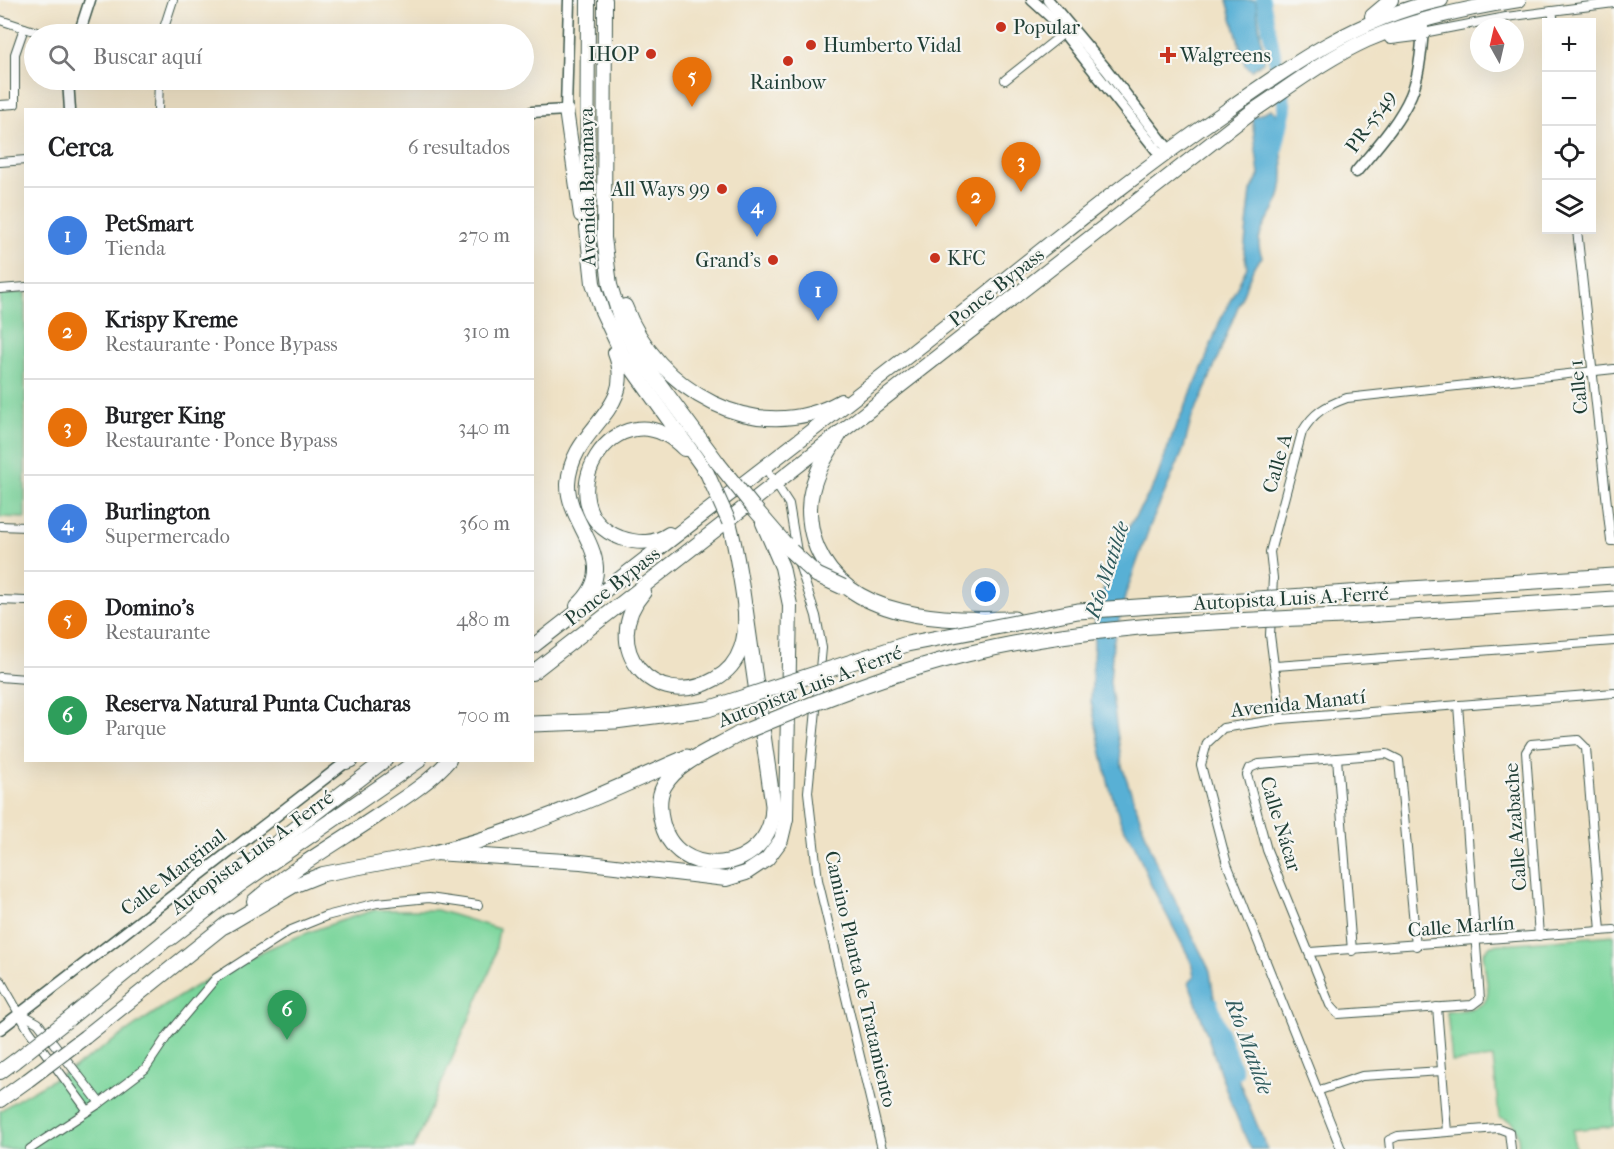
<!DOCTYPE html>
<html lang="es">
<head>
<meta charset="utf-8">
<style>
  body { margin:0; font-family:"IM FELL French Canon",serif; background:#f2f2f2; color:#202124 }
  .controls { position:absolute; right:18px; top:18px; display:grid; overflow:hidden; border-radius:0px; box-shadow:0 6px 24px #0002 }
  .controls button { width:54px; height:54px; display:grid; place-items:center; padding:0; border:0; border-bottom:2px solid #e0e0e0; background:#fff; color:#202124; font:30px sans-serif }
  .compass { position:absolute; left:1470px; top:18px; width:54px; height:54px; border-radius:50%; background:#fff; box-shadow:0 6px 24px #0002; rotate:352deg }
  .you { position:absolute; left:986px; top:592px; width:21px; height:21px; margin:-15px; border:4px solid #fff; border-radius:50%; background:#1a73e8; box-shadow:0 0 0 9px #1a73e833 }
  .badge { display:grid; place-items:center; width:39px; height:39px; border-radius:50%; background:#c8321e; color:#fff; font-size:20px; font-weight:700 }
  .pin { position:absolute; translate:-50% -50px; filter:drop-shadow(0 2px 3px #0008) }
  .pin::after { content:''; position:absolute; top:32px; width:21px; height:18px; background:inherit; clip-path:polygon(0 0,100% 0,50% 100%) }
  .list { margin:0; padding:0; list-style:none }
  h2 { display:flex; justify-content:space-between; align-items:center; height:78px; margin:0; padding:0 24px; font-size:26px }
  h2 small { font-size:20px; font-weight:400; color:#757577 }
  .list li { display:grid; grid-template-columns:39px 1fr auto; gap:18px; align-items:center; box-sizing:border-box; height:96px; padding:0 24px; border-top:2px solid #e0e0e0 }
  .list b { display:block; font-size:22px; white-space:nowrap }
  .list p { margin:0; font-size:20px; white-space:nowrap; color:#757577 }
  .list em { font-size:20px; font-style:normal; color:#757577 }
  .icon { flex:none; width:33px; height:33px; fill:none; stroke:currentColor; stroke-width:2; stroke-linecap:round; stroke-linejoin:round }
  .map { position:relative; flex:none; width:1614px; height:1149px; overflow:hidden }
  .search { position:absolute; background:#fff; box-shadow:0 6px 24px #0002; left:24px; top:24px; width:510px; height:66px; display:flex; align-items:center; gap:15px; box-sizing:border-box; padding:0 21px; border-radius:33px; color:#757577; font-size:22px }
  .panel { position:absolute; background:#fff; box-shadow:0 6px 24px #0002; left:24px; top:108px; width:510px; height:654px; border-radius:0px }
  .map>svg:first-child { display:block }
</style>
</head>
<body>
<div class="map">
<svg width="1614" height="1149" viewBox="0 0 1614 1149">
  <rect width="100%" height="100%" fill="#f6f6f2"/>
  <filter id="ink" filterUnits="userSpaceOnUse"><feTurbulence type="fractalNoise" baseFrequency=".0167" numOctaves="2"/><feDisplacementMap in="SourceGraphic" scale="12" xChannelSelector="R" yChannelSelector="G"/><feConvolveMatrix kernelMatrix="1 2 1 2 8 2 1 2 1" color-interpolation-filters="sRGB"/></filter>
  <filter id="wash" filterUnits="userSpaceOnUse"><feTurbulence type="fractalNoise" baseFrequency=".008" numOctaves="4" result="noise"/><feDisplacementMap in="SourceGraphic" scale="24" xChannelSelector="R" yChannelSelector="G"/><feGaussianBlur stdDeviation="1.35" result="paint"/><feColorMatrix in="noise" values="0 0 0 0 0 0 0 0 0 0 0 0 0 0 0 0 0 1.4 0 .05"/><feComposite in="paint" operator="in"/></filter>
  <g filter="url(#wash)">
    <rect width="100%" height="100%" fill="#efe2c6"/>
    <g fill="#7ad59b" stroke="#4c8968" stroke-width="1.5">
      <polygon points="25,292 25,518 0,517 0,294"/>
      <path d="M375,910H437L499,929L493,964L413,1149H0V1111C25,1093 53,1081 79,1064C120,1037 159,1008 201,983C255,951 315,928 375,910Z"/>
      <path d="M1614,935V1126L1573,1130L1575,1149H1519C1518,1132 1518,1121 1499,1117L1493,1058L1452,1062L1447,1012C1500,1007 1488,999 1483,953L1491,945Z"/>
    </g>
    <g fill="#59b0d5" stroke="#3c7684" stroke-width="1.5">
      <polygon points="1227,0 1255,0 1256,2 1264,61 1252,70 1245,65"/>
      <path d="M1271,109L1276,113C1279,139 1287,167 1281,193C1276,216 1250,231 1262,257L1254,266L1203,395L1192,417L1183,451L1150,526L1126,593L1113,643L1110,682L1122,766L1154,858L1210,971L1219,1032L1267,1149H1251C1225,1095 1210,1039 1189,983L1194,976L1191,961L1151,885L1135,846L1121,823L1109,786L1091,702L1095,620L1111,562L1122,538L1155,484L1173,433L1204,364L1219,323L1247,267L1244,252L1251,191L1259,175L1252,118Z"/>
    </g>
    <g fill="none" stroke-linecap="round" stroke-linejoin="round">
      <g stroke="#59b0d5" stroke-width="14">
        <polyline points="1263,0 1285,108 1275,153"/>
        <polyline points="1211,1004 1236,1073"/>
      </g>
    </g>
  </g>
  <g filter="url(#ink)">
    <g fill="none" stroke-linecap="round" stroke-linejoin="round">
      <g stroke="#3e564a" stroke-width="10">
        <g id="minor">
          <polyline points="1552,11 1554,22"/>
          <polyline points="0,20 43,34"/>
          <polyline points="1423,33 1506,17 1614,3"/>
          <polyline points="162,34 173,0"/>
          <polyline points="1005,80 1064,33"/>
          <polyline points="0,105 15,104 15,54 24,28"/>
          <polyline points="158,110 159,80"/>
          <polyline points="0,162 26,160"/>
          <polyline points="1577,230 1611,541 1614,541"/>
          <polyline points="0,289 26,287"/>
          <polyline points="765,467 789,504 799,564 816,616 822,648 808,792 818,880 882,1149"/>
          <polyline points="0,526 26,527"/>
          <polyline points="0,600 26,601"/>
          <polyline points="1276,666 1614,641"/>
          <polyline points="0,677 26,679"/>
          <path d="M1281,719L1270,635L1273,578L1270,552L1302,432C1314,412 1325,406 1347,398L1614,369"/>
          <polyline points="1337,758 1352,951"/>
          <polyline points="1539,936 1526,752 1531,744 1578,740 1586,748 1601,931"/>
          <polyline points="1416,946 1399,760 1387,754 1259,764 1250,768 1247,775 1267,850 1330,1005 1338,1014 1472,1005 1480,999 1458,705"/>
          <polyline points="1310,952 1614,930"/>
          <polyline points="0,980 28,1029 88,1111"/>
          <polyline points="1437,1007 1447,1132"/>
          <polyline points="22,1014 38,1023 100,1103"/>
          <polyline points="1317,1091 1362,1076 1442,1071"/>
          <polyline points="30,1149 100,1103 145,1069 168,1035 216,978 289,931 326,916 377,903 429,898 478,905"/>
          <polyline points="1341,1149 1227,864 1201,765 1207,743 1223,728 1281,719 1614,693"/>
          <polyline points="1390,1149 1389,1140 1398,1136 1498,1128 1509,1132 1511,1149"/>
        </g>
      </g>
      <g stroke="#3e564a" stroke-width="13">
        <g id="tertiary">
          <polyline points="1032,0 1053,19 1161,156"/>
          <polyline points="1048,0 1106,69 1169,150"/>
          <polyline points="79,34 90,0"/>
          <polyline points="68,80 70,110"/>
          <polyline points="532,112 566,110 569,0"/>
          <path d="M1356,172C1375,149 1399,123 1411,95C1420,74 1422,48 1423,26"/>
          <polyline points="0,1029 346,762"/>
        </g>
      </g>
      <g stroke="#3e564a" stroke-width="16">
        <g id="trunk">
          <polyline points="588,0 587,228 593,283 602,311 623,356 707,473"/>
          <polyline points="605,0 604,238 610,285 621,321 636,352 718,463"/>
          <polyline points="1372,16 1391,0"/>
          <polyline points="1391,37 1423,33"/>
          <polyline points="566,110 581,215"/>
          <path d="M625,306C656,390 756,449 841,401"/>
          <path d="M669,534C654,544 639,544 621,538C541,509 615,379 684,449"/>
          <path d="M644,592C597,646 654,714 715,679C728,672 736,663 741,648C749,625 744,600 740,576C737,558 734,540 729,522"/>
          <path d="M577,606C625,563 567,527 568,484C571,426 638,412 615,353"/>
          <path d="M532,647C670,539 809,434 946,326C1038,254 1127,179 1223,113C1292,64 1358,18 1441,0"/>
          <path d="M532,673L1250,113C1288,88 1325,59 1367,40C1415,19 1467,8 1519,0"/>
          <polyline points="346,762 351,760"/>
          <path d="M254,901C294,867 340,841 383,812C406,797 431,781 449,760"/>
          <polyline points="201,907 233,876 385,760"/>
          <polyline points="225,926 293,886 323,874 434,853 581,862 726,879 746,873 767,859 781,840 786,819 790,605 782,567 763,523"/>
          <polyline points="70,1018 177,931"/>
          <polyline points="85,1037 230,921"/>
          <polyline points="0,1072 15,1061"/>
          <polyline points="0,1100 28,1080"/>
        </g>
      </g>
      <g stroke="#3e564a" stroke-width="17">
        <g id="motorway">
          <path d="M840,433C829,451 817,469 812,490C807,508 810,531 817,548C848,621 947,621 1014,619"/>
          <polyline points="754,508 791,551"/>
          <polyline points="1378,591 1614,576"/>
          <polyline points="1379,614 1614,599"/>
          <path d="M739,734C716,748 678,761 664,786C659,795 659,807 661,818C673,886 774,874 773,805L745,608"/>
          <path d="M434,853C522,832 604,794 687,757"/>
          <polyline points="170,938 240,884 419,760"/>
        </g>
      </g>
      <use href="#minor" stroke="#fff" stroke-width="8"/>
      <use href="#tertiary" stroke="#fff" stroke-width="10"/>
      <use href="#trunk" stroke="#fff" stroke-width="14"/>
      <use href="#motorway" stroke="#fff" stroke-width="15"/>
      <g stroke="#3e564a" stroke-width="16" stroke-linecap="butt">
        <g id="trunk-bridge">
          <polyline points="718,463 754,508"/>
          <polyline points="707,473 729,522"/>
          <polyline points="15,1061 70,1018"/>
          <polyline points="28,1080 85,1037"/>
        </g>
      </g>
      <g stroke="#3e564a" stroke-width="17" stroke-linecap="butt">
        <g id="motorway-bridge">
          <polyline points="791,551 817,575 843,587"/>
          <polyline points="532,724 615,721 708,709 907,644 1078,611 1378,591"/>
          <path d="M739,734C813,703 888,673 967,654C1100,621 1242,622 1379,614"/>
        </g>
      </g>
      <use href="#trunk-bridge" stroke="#fff" stroke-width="14"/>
      <use href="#motorway-bridge" stroke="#fff" stroke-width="15"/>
    </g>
  </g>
  <g fill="#c8321e" stroke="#f6f6f2" stroke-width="2">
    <circle cx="1001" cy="27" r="6"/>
    <circle cx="811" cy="45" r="6"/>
    <circle cx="651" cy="54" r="6"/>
    <path d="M1165 46h6v6h6v6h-6v6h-6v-6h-6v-6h6z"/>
    <circle cx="788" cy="61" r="6"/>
    <circle cx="722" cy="189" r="6"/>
    <circle cx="935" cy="258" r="6"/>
    <circle cx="773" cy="260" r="6"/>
  </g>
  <g text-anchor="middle" stroke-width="4.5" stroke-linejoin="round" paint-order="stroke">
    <g font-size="20" fill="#1f3d34" stroke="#f6f6f2" text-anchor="start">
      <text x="1013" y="34">Popular</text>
      <text x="823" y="52">Humberto Vidal</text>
      <text x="639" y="61" text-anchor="end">IHOP</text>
      <text x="1180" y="62">Walgreens</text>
      <text x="788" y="89" text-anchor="middle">Rainbow</text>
      <text x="710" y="196" text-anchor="end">All Ways 99</text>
      <text x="947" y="265">KFC</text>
      <text x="761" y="267" text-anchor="end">Grand's</text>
    </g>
    <g font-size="20" fill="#1f3d34" stroke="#f6f6f2">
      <text transform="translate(1370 121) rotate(-55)" y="7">PR-5549</text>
      <text transform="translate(587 187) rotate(-91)" y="7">Avenida Baramaya</text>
      <text transform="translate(996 287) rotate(-38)" y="7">Ponce Bypass</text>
      <text transform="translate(1578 387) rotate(-96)" y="7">Calle 1</text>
      <text transform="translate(1277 463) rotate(-74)" y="7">Calle A</text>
      <text transform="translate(612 586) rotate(-38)" y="7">Ponce Bypass</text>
      <text transform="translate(1291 598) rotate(-3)" y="7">Autopista Luis A. Ferré</text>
      <text transform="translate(810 686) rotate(-21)" y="7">Autopista Luis A. Ferré</text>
      <text transform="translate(1298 703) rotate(-6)" y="7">Avenida Manatí</text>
      <text transform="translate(1281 824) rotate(73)" y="7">Calle Nácar</text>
      <text transform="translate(1515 827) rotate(-94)" y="7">Calle Azabache</text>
      <text transform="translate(252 852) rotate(-36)" y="7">Autopista Luis A. Ferré</text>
      <text transform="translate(173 872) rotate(-38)" y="7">Calle Marginal</text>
      <text transform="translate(1461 926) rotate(-4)" y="7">Calle Marlín</text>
      <text transform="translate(861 979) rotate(77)" y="7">Camino Planta de Tratamiento</text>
    </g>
    <g font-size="21" font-style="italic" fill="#2e5a5c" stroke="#f6f6f2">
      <text transform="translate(1107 570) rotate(-72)" y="7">Río Matilde</text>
      <text transform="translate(1249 1046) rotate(70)" y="7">Río Matilde</text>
    </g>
  </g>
</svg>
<div class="controls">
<button>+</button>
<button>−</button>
<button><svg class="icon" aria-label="locate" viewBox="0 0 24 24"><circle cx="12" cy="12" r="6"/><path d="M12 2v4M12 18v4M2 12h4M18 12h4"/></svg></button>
<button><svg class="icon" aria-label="layers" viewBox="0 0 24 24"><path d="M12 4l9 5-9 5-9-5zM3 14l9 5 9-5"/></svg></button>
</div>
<svg class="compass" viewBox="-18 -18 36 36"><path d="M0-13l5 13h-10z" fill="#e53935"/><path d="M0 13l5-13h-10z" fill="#757577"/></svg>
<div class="you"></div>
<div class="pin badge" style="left:818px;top:321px;background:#3f7fe0">1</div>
<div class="pin badge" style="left:976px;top:227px;background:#e8710a">2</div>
<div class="pin badge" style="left:1021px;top:192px;background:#e8710a">3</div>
<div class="pin badge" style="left:757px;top:237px;background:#3f7fe0">4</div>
<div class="pin badge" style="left:692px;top:107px;background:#e8710a">5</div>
<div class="pin badge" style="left:287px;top:1040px;background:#2e9e5b">6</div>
<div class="search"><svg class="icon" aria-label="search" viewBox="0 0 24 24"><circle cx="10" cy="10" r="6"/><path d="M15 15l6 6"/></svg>Buscar aquí</div>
<section class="panel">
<h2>Cerca<small>6 resultados</small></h2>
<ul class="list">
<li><span class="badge" style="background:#3f7fe0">1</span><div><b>PetSmart</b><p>Tienda</p></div><em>270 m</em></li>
<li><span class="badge" style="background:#e8710a">2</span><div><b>Krispy Kreme</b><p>Restaurante · Ponce Bypass</p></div><em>310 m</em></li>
<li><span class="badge" style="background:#e8710a">3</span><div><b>Burger King</b><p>Restaurante · Ponce Bypass</p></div><em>340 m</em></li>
<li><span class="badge" style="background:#3f7fe0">4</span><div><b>Burlington</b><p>Supermercado</p></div><em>360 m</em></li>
<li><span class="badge" style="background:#e8710a">5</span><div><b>Domino's</b><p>Restaurante</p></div><em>480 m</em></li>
<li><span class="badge" style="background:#2e9e5b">6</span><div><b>Reserva Natural Punta Cucharas</b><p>Parque</p></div><em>700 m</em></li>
</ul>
</section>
</div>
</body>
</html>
